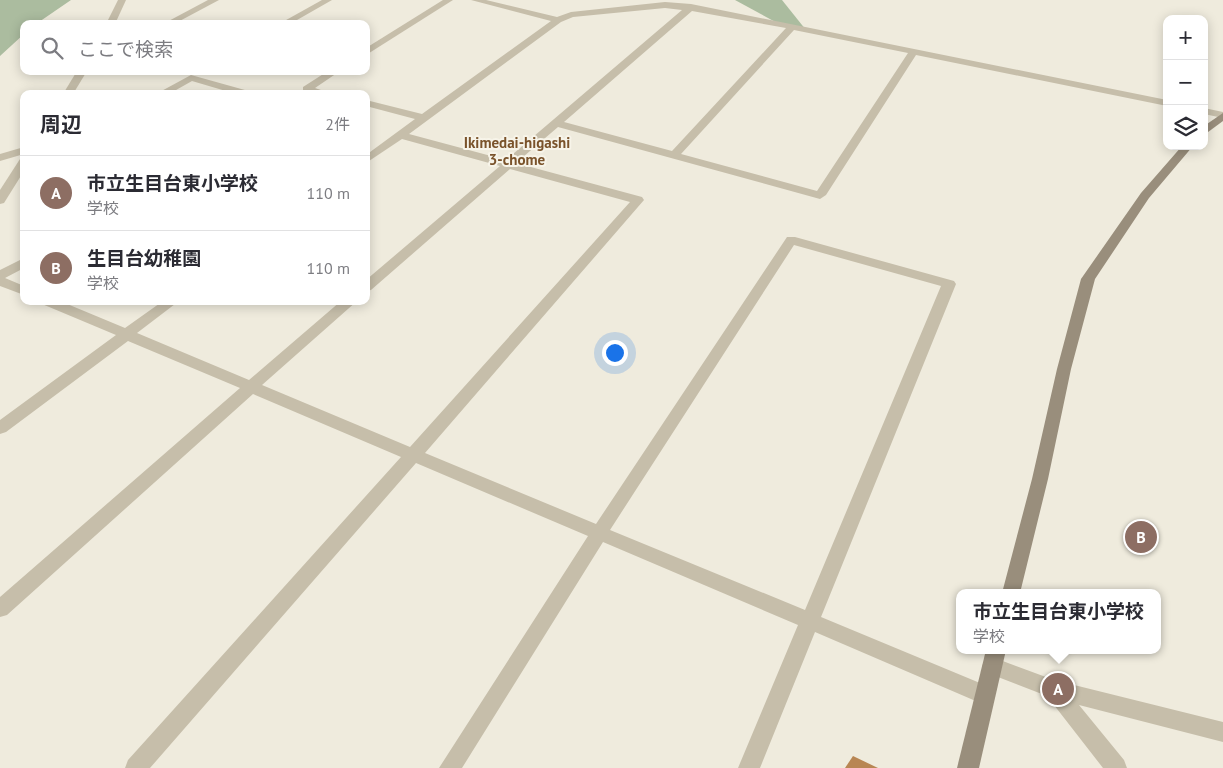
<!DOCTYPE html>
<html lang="ja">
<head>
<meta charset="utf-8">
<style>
  body { margin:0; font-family:"PT Sans","Noto Sans JP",sans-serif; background:#f2f2f3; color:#2b2b33 }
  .controls { position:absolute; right:15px; top:15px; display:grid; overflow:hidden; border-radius:10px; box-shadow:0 2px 12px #0003 }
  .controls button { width:45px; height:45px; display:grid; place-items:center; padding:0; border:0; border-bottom:1px solid #e1e1e2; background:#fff; color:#2b2b33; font:25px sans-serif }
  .you { position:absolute; left:614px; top:352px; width:18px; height:18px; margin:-12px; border:4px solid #fff; border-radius:50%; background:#1a73e8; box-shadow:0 0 0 8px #1a73e833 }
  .badge { display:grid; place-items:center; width:32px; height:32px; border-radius:50%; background:#0f766e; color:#fff; font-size:16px; font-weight:700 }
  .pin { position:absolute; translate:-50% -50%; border:2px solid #fff; box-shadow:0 1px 5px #0006 }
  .popup { position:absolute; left:956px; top:589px; width:205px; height:65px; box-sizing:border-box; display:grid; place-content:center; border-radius:10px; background:#fff; filter:drop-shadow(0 1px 4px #0005); font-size:16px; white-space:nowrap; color:#7c7c81 }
  .popup b { font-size:19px; color:#2b2b33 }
  .popup::after { content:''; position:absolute; left:50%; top:100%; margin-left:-10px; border:10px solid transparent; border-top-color:#fff }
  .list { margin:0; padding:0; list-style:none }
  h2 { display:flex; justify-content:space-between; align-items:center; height:65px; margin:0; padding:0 20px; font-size:21px }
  h2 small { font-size:16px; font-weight:400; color:#7c7c81 }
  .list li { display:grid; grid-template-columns:32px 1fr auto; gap:15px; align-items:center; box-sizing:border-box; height:75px; padding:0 20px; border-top:1px solid #e1e1e2 }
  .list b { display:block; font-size:19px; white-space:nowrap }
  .list p { margin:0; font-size:16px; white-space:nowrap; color:#7c7c81 }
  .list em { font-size:16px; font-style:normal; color:#7c7c81 }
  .icon { flex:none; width:28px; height:28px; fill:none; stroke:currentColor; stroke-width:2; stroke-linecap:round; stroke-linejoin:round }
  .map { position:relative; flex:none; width:1223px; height:768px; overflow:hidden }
  .search { position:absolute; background:#fff; box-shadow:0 2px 12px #0003; left:20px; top:20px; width:350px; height:55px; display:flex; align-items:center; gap:12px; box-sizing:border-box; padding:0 18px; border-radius:10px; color:#7c7c81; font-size:19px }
  .panel { position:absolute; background:#fff; box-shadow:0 2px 12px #0003; left:20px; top:90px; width:350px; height:215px; border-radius:10px }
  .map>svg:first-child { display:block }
</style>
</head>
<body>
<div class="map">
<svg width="1223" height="768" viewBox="0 0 1223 768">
  <rect width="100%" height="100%" fill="#efebdd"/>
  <g fill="#abbc9f">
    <polygon points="0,0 71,0 36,24 24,24 24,34 0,56"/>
    <polygon points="735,0 782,0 806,30 779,24"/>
  </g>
  <polygon fill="#b88653" points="853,756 878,768 845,768"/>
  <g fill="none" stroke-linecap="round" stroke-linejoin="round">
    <polygon fill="#c6beaa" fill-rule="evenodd" points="992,657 1054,680 1223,722 1223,742 1079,705 1124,760 1127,768 1103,768 1047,696 985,672 982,666 985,660"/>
    <g fill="#c6beaa" fill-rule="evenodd">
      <polygon points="118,0 126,0 115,24 106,24"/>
      <polygon points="208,0 219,0 174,24 163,24"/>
      <polygon points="322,0 332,0 290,24 279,24"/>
      <polygon points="443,0 453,0 366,55 366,48"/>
      <path d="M471,0H486L557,17L571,12L665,2L691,4L1167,100V106L916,55L826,195L820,199L558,127L516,163L642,197L644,200L425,453L596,524L787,237H795L954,281L956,284L821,617L992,688L995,695L992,702L985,704L978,702L815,632L760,768H738L798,625L603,542L462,768H439L588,536L416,463L150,768H125L128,760L401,457L253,394L7,615L0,617V597L240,388L128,341L6,432L0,434V420L116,335L42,304L40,301H60L125,328L163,301H179L137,333L249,380L341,301H357L262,385L410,447L630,202L510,169L371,290L366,291V280L500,166L402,139L366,163V155L415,119L366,106V100L422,114L551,21ZM665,8L682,10L506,160L409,134L561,22L573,17ZM692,11L786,28L672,151L564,122ZM794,30L908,53L817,191L681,154ZM794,245L941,286L805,610L610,530Z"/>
      <polygon points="77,71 87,71 73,94 63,94"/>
      <polygon points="328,71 340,71 315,88 333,94 314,94 303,91 303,87"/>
      <polygon points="191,75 252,92 253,94 236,94 192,81 169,94 156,94"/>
      <polygon points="1204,108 1223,112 1223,118 1204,114"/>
      <polygon points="24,147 24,154 0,161 0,154"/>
      <polygon points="24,158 24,171 4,203 0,204 0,190 20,159"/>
      <polygon points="24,258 24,268 5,278 24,286 24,295 0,286 0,270"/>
    </g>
    <g fill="#998e7c" fill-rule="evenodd">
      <polygon points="1223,113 1223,121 1204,135 1204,126"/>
      <polygon points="1182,146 1193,146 1149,198 1095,279 1071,369 1048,479 1020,593 1002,593 1032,479 1057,369 1081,279 1141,193"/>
      <polygon points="986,650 1006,650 979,768 957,768"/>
    </g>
  </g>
  <g text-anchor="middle" stroke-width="4" stroke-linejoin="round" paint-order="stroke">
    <g font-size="15" font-weight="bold" fill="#7a532b" stroke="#f7f4e9">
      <text x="517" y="148">Ikimedai-higashi<tspan x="517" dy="17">3-chome</tspan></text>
    </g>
  </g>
</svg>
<div class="controls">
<button>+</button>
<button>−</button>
<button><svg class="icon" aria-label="layers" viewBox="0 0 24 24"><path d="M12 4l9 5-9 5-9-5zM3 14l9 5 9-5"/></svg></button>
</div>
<div class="you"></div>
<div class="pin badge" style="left:1058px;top:689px;background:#8d6e63">A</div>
<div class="popup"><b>市立生目台東小学校</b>学校</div>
<div class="pin badge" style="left:1141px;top:537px;background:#8d6e63">B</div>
<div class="search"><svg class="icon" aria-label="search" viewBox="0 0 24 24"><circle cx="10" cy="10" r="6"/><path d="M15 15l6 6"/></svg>ここで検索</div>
<section class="panel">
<h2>周辺<small>2件</small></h2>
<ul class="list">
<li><span class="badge" style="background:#8d6e63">A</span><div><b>市立生目台東小学校</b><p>学校</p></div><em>110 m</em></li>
<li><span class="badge" style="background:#8d6e63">B</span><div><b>生目台幼稚園</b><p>学校</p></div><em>110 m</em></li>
</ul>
</section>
</div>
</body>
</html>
